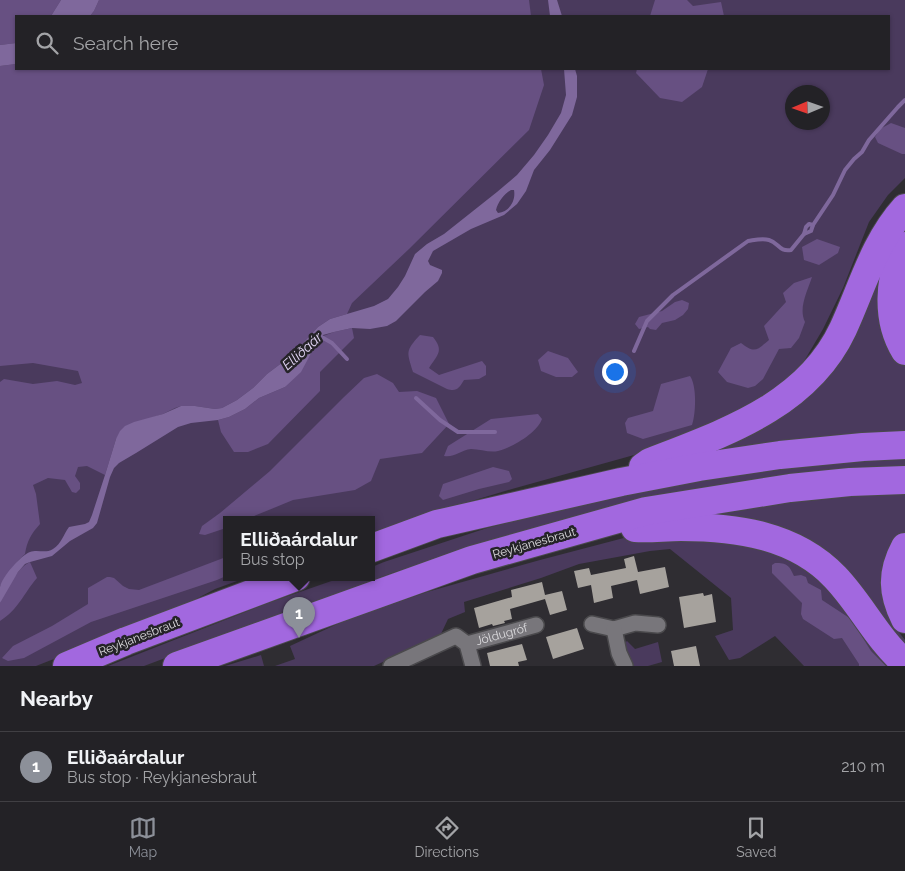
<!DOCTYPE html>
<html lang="en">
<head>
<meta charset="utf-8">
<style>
  body { margin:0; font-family:Raleway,sans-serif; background:#2f2f32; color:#f1f3f6 }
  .compass { position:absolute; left:785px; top:85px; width:45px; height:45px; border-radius:50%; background:#232226; box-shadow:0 1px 4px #0004; rotate:268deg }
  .you { position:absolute; left:614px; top:371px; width:18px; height:18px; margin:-12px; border:4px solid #fff; border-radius:50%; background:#1a73e8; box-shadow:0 0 0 8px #1a73e833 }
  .badge { display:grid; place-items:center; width:32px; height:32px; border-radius:50%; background:#8c9099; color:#fff; font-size:16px; font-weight:700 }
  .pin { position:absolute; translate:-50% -41px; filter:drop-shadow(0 1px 2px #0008) }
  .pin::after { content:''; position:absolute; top:26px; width:18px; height:15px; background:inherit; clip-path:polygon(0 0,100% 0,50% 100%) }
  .popup { position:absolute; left:223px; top:516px; width:152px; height:65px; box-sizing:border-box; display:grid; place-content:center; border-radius:0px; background:#232226; filter:drop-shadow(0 1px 4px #0005); font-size:16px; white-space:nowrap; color:#a3a4a7 }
  .popup b { font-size:19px; color:#f1f3f6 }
  .popup::after { content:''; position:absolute; left:50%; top:100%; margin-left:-10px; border:10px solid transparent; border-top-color:#232226 }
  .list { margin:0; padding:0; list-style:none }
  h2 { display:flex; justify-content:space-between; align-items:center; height:65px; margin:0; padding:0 20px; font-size:21px }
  h2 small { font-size:16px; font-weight:400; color:#a3a4a7 }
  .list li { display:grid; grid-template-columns:32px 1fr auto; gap:15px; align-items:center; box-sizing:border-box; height:70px; padding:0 20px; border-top:1px solid #403f43 }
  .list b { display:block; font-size:19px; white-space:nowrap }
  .list p { margin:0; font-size:16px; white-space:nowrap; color:#a3a4a7 }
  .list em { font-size:16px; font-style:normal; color:#a3a4a7 }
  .icon { flex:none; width:28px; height:28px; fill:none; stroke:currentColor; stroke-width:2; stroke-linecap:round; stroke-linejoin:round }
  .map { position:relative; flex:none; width:905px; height:666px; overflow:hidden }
  .search { position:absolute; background:#232226; box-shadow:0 1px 4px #0004; left:15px; right:15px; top:15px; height:55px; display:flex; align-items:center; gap:12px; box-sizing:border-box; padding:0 18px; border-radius:0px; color:#a3a4a7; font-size:19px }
  .sheet { height:135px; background:#232226 }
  nav { display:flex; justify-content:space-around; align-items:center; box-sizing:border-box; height:70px; border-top:1px solid #403f43; background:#232226; font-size:14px; color:#a3a4a7 }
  nav a { display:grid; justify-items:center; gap:2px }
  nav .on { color:#8c9099 }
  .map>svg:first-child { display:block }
</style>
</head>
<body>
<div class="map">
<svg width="905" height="666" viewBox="0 0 905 666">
  <rect width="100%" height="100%" fill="#2f2d32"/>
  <g fill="#4a3a5d" fill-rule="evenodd">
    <path d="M0,0H905V178L888,195L869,222L843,288L823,329L803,363L776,390L735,417L652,450L512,489L405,521L372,533V519H226V577H248L215,589L166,615L36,666H0ZM16,16H889V69H16ZM792,92H822V122H792Z"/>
    <polygon points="905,219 905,435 708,454 788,409"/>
    <polygon points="905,457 905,470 498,540 395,572 144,666 108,666 268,603 343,577 372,577 372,567 384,562 487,528 582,503 713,475"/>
    <polygon points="882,492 905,492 905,535 894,626 905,640 905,650 858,591 717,519 716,512 745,506"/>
    <polygon points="709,533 799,562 834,591 893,666 804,666 775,636 740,658 729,660 715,636 733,630 731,598 670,549 650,551 579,564 541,578 464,602 465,612 448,619 440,636 374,666 275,666 295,659 290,646 348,619 427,592 540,560 639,534"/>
    <polygon points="627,641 635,649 658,642 662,662 648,666 632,666 625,655 622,645"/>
    <polygon points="261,655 264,666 225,666"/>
  </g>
  <g fill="#675082">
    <polygon points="0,0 61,0 51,16 16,16 16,43 0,45"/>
    <polygon points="99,0 529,0 531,16 90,16 94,11"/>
    <polygon points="655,0 687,0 693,6 721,2 724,16 650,16"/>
    <path d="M16,64V69H541L544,85L529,130L409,249L352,303L347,314L330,319L318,327L291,356L267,374L253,388L237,400L222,408L215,409L195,406H181L175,408L163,414L151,418L116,439L105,475L87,466L78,467L75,476L80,483V489L76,493L72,492L65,480L48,478L33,485L36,494L40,524C31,534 27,541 25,554C15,563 7,574 0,586V382L4,379L33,384L57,381L75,385L82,383L78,371L33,363L0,366V66Z"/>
    <polygon points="637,69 708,69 702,87 682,102 660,98 636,73"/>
    <polygon points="891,123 905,128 905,154 902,154 878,143 875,137 880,129"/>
    <polygon points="817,239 840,247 838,253 819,265 804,260 802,247"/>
    <path d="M812,277C808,290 798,308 805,322L799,338L791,348L779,349L763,379L755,386L748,388L727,382L718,372L731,348L741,343C755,354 757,350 769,340L764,326L786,302L783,293L794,283Z"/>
    <polygon points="682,300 689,303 688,309 683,315 675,320 662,323 656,330 650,329 648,327 639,329 635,324 639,317 662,311 675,302"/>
    <polygon points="352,328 354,338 320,372 320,391 268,444 248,452 234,452 221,432 218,420 229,417 245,409 259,398 285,387 310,355 316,344 323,336 334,332"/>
    <path d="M420,335L433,337C444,351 438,354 429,368L439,375L482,361L486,366V375L479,379L464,380C459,388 457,392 447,389L413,372C407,352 405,351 420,335Z"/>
    <polygon points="548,351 568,358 578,372 572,377 556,377 541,371 538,360"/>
    <polygon points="377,374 393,383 399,392 417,391 436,398 449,424 422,453 380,459 371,481 355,490 293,500 247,519 226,519 226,528 205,535 199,534 202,526 220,513 270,471 344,397 364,378"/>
    <path d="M690,376C697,386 696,414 692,425L643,439L627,433L625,423L628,418L653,411L661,384Z"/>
    <path d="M538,414L542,419C537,433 513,447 498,451C490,453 480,449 471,449C461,450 454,458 444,456L448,446L491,419Z"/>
    <polygon points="493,467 509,471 512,479 509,482 479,489 443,500 439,496 443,484"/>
    <polygon points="226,557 226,576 217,580 91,622 24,658 8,661 2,658 13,646 52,626 88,604 88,588 107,577 110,577 114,578 123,586 129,589 139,590"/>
    <path d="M30,562L37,578C24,593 18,610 0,621V603L1,600C9,587 16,569 30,562Z"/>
    <path d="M775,563C787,563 789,565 794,576L801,575L806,577L808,583L821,590L822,600L851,619L871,651L886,666H859V664L842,638L834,639L803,619L801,614L802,603L772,573V565Z"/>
  </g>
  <g fill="#7f689c" fill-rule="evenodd">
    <polygon points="61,0 99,0 94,11 90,16 51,16"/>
    <polygon points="548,0 557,0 562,16 550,16"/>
    <polygon points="16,43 16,64 0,66 0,45"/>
    <path d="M564,69H575L577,76V97L572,115L550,150L534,170L526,191L517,204L504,215L471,229L433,251L428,261L430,265L442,270V273L438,281L425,292L396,321L387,326L370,329L352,328L334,332L323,335L316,344L301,372L285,387L259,398L245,409L229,417L218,420L191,423L178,427L136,453L119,463L114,468L110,477L97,523L93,528L70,541L52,556L30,562L25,564L18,572L0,603C0,598 0,592 0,587C2,577 21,555 30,552C38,549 45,554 53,549C62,543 63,535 69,527L85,524L89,522L92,515L105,475L116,439L120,431L125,426L134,422L163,414L181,406H195L215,409L222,408L237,400L253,388L267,374L291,356L318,327L330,319L374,306L388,299L398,287L405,276L415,254L427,244L444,234L497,192L517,175L534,155L548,135L561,113L566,95ZM511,190H514C516,201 509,212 498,213L496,210C498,202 504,194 511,190Z"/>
  </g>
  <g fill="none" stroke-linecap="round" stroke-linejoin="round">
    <g stroke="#7f689c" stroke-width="4">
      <polyline points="804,234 811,231 813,225"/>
      <polyline points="318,335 332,343 347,359"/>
      <path d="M634,351L647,321L673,295L748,241C755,240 762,238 769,240C779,243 779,252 791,250L804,234L806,227L809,224L813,225L833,195L845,170L854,159L862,152L869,140L898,107L905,100"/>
      <polyline points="416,398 440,420 458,432 495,432"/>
    </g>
  </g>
  <g fill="#a6a29d">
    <polygon points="634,556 638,572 665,567 669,587 640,594 637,580 611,586 613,598 594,603 591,585 578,588 574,571 589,568 591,575 626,568 624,559"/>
    <polygon points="542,582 545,595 562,591 567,610 550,615 545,599 510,609 512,619 504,621 505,623 493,626 492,624 479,628 474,608 512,597 511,590"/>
    <polygon points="703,593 704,596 712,594 716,622 684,628 679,597"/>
    <polygon points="577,628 584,649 553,659 546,637"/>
    <polygon points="522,644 527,660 518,662 519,666 490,666 487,653"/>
    <polygon points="696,646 700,666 674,666 671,651"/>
  </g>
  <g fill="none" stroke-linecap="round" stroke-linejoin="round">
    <g stroke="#4a494c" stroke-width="18">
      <g id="street">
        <polyline points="592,624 614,629 635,623 658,625"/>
        <polyline points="614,629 619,653 625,666"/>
        <path id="s1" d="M467,644L536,625"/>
        <polyline points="391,666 456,636 467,644 473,666"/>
      </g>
    </g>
    <g stroke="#4a494c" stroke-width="30">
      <g id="highway">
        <path d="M905,246C888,278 886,320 905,351"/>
        <path d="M643,467L650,462C724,433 807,406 843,329C862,288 874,242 905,208"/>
        <path d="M635,528C650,529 665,527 681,527C736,527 795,535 835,577C861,604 877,639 905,663"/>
        <path d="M905,547C891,573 892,593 905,619"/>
        <polyline points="372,548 437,524 621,482 699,467 780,455 863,447 905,445"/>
        <polyline points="67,666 126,641 296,577"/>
        <polyline points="177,666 472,560 646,511 790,488 850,482 905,480"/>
      </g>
    </g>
    <use href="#street" stroke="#78767b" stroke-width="15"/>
    <use href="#highway" stroke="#a268df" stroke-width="28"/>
  </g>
  <g text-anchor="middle" stroke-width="5" stroke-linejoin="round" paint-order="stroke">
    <g font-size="12" fill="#dddcdf" stroke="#252328">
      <text transform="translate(534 543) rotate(-16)" y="4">Reykjanesbraut</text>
      <text dy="4" stroke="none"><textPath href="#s1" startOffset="36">Jöldugróf</textPath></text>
      <text transform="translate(139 637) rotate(-21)" y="4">Reykjanesbraut</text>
    </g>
    <g font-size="14" font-style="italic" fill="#e2d5f5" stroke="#252328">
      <text transform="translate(302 351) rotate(-42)" y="5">Elliðaár</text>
    </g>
  </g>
</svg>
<svg class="compass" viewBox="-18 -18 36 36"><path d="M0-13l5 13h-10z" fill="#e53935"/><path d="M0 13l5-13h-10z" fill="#a3a4a7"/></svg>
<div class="you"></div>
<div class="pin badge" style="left:299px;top:638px">1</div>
<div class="popup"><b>Elliðaárdalur</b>Bus stop</div>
<div class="search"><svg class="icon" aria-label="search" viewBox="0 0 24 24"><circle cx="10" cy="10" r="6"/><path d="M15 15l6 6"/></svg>Search here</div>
</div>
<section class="sheet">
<h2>Nearby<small></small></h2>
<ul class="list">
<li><span class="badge">1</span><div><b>Elliðaárdalur</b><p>Bus stop · Reykjanesbraut</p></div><em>210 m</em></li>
</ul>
</section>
<nav>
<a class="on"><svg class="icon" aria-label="map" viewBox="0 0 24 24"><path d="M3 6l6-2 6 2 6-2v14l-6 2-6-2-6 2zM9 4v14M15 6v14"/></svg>Map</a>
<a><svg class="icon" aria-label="directions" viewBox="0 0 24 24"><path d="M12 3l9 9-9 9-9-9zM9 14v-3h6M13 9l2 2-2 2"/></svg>Directions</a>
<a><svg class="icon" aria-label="saved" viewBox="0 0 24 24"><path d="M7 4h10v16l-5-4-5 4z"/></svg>Saved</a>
</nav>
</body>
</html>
